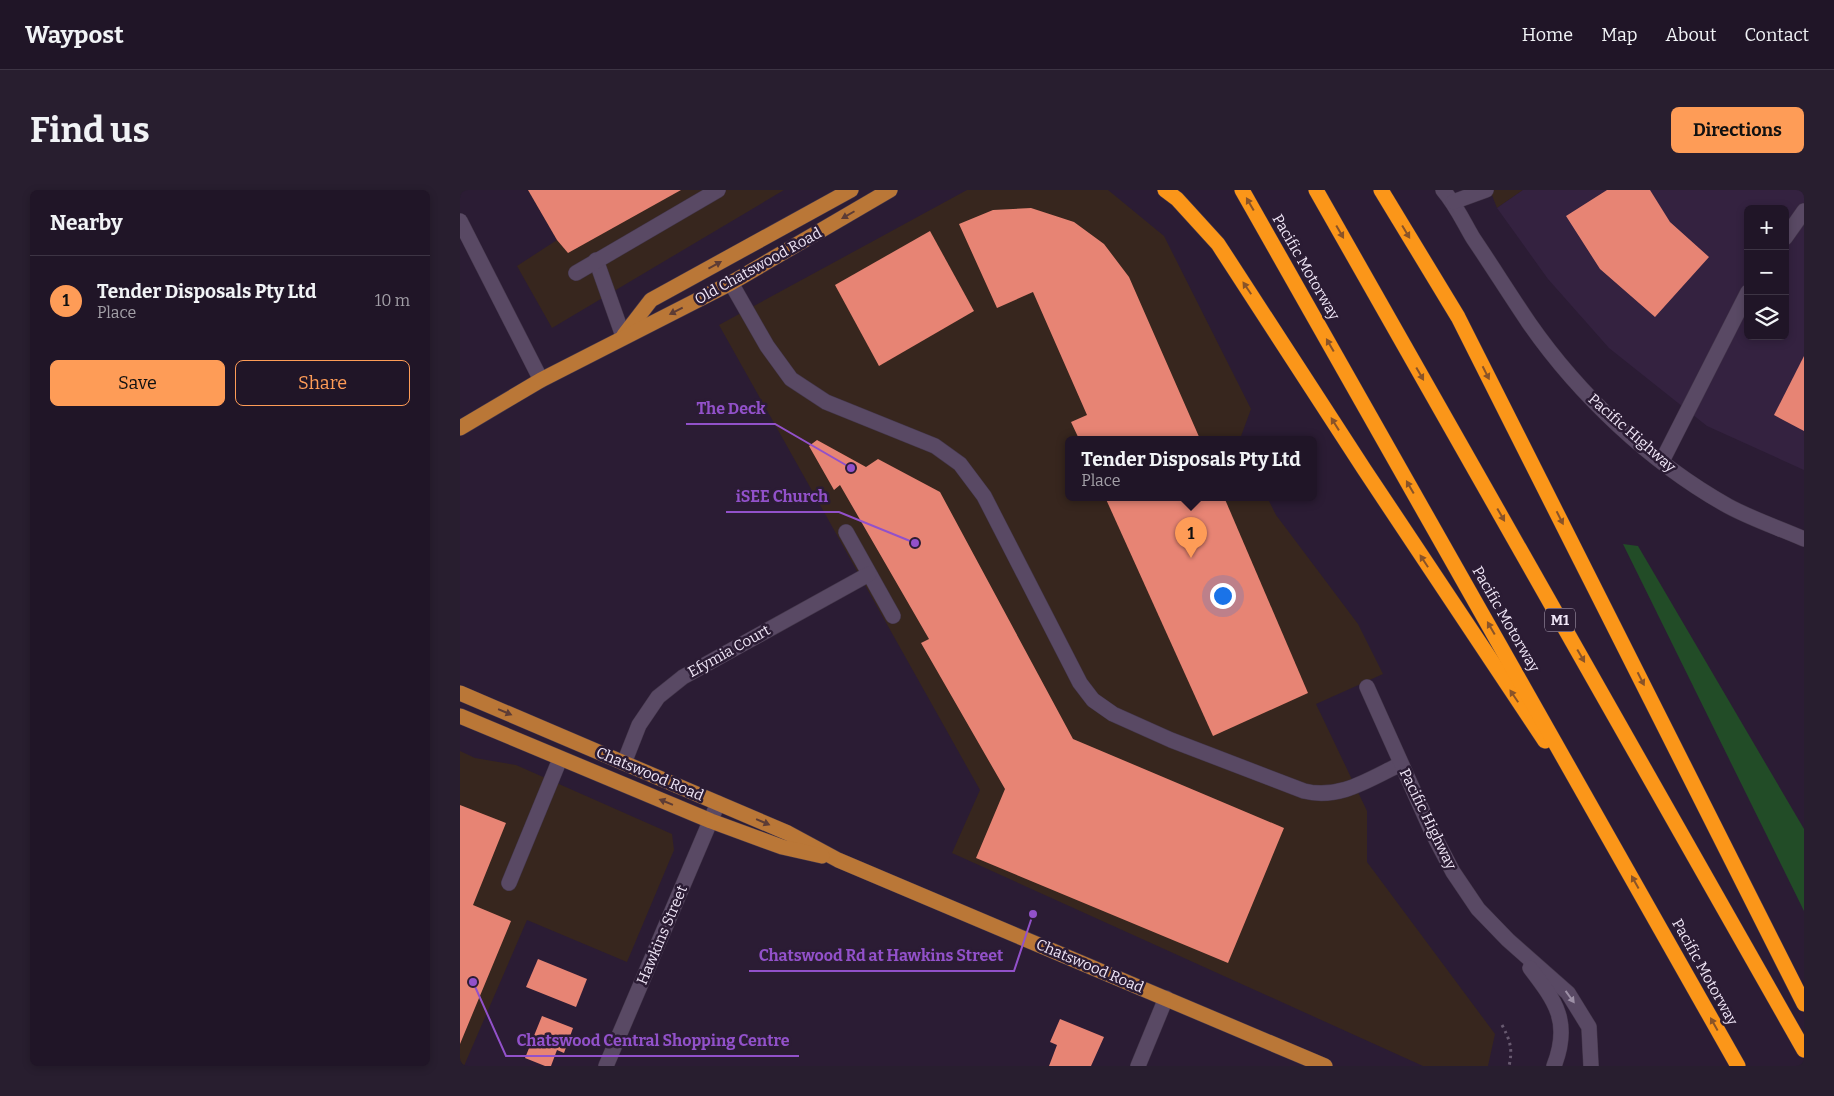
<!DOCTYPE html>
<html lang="en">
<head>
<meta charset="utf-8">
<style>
  body { margin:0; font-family:Bitter,serif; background:#281e2f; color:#f1f3f6 }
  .controls { position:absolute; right:15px; top:15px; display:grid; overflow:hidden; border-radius:8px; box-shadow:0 2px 8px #0003 }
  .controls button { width:45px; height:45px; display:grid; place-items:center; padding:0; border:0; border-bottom:1px solid #3d3444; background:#201527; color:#f1f3f6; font:25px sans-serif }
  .you { position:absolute; left:762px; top:405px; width:18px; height:18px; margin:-12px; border:4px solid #fff; border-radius:50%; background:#1a73e8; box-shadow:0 0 0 8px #1a73e833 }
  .badge { display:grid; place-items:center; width:32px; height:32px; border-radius:50%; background:#fe9c57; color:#111; font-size:16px; font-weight:700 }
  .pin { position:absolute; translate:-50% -41px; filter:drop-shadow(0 1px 2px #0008) }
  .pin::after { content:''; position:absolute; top:26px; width:18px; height:15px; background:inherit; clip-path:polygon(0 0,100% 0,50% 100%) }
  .popup { position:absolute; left:605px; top:246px; width:252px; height:65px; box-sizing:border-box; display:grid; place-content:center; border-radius:8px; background:#201527; filter:drop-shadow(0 1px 4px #0005); font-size:16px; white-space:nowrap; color:#a29fa7 }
  .popup b { font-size:19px; color:#f1f3f6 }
  .popup::after { content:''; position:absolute; left:50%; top:100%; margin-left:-10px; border:10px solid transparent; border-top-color:#201527 }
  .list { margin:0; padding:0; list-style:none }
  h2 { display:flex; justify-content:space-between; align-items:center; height:65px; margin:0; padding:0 20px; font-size:21px }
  h2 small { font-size:16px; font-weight:400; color:#a29fa7 }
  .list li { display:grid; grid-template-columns:32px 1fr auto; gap:15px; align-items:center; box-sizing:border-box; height:90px; padding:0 20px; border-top:1px solid #3d3444 }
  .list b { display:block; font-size:19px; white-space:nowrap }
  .list p { margin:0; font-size:16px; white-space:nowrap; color:#a29fa7 }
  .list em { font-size:16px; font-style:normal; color:#a29fa7 }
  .actions { display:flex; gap:10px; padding:15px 20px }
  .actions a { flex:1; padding:11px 0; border:1px solid #fe9c57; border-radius:8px; text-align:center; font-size:18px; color:#fe9c57 }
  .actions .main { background:#fe9c57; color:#111 }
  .icon { flex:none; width:28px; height:28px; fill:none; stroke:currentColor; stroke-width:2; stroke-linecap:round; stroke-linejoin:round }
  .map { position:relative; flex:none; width:1344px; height:876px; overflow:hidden; border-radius:8px }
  header { display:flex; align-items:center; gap:30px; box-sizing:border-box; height:70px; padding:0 25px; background:#201527; border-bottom:1px solid #3d3444 }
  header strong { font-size:24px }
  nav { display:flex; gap:28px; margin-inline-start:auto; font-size:18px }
  .intro { display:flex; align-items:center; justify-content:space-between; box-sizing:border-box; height:120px; padding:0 30px }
  h1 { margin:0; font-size:35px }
  .button { padding:12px 22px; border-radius:8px; background:#fe9c57; color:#111; font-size:18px; font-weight:700 }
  main { display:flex; gap:30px; padding:0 30px }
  aside { flex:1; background:#201527; border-radius:8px; box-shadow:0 2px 8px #0003 }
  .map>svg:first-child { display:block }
</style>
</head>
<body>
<header>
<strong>Waypost</strong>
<nav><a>Home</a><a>Map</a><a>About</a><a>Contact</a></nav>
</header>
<div class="intro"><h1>Find us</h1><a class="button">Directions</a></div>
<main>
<aside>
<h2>Nearby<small></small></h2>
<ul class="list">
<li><span class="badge">1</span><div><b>Tender Disposals Pty Ltd</b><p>Place</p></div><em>10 m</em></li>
</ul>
<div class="actions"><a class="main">Save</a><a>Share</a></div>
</aside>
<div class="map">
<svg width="1344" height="876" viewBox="0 0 1344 876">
  <rect width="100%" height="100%" fill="#2b1c34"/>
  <g fill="#37261e">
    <polygon points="68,0 324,0 92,138 57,76 97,50"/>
    <polygon points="507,0 648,0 704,46 791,219 780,249 608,249 608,307 807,307 816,325 898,434 923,484 856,514 907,621 907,672 1035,844 1028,876 963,876 492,663 520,600 259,135"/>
    <polygon points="1030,0 1063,0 1037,18"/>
    <polygon points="0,561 15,568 56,575 212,644 214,660 167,772 67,730 4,876 0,876"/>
  </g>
  <path fill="#342240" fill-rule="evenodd" d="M1063,0H1344V280L1247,236L1149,158L1088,89L1037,18ZM1288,19H1325V146H1288Z"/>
  <polygon fill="#224c27" points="1163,354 1178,356 1344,639 1344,721"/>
  <g fill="#e78474">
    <polygon points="68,0 221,0 108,63 97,50"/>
    <polygon points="1147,0 1190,0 1210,32 1249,67 1195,127 1140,79 1106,26"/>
    <polygon points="571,18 614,32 644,54 669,87 740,249 619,249 611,232 627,225 573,102 537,118 499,34 533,20"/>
    <polygon points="470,41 514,121 419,176 375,95"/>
    <polygon points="1344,166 1344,241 1314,225"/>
    <polygon points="357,250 406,277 418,269 480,302 613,549 824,638 768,773 516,668 545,599 461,453 469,449 380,295 374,300 349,256"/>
    <polygon points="645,307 764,307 848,503 753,546"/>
    <polygon points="0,615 46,633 13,715 51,731 0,854"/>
    <polygon points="78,769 127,789 116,817 66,797"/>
    <polygon points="82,826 113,838 104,863 97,860 91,876 85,876 65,868"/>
    <polygon points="600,829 644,847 631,876 589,876 597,855 590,852"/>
  </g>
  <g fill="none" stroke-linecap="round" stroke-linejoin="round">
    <g stroke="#44374b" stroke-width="16">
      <g id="minor">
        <path d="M983,0C996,15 1003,31 1013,48C1032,76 1050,105 1069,133C1119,205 1191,273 1268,316C1292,329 1319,338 1344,349"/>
        <polyline points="993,12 1026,0"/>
        <polyline points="0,31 81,190"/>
        <polyline points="1325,48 1344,21"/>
        <polyline points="136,70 163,146"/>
        <polyline points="116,83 258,0"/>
        <path d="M271,93L307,156L331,189L366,212L475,256L500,274L524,306L620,493L633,510L653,524L711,550L844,601C880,610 909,589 941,574"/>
        <polyline points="1202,271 1288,102"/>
        <polyline points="386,342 433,426"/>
        <polyline points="907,497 972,642 993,682 1018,719 1048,750 1108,803 1129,837 1131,876"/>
        <polyline points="164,573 179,535 198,507 223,487 409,384"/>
        <polyline points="49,693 100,569"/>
        <path d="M1070,778C1096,812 1111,832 1094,876"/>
        <polyline points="146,876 258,613"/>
        <polyline points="678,876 706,808"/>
      </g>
    </g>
    <g stroke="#44374b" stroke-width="16">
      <g id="major">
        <polyline points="164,145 191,110 391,0"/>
        <polyline points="0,238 81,190 271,93 430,0"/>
        <polyline points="0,503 328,643 378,670 865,876"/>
        <polyline points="0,526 251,631 322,657 362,666"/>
      </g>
    </g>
    <g stroke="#44374b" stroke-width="16">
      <g id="highway">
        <polyline points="705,0 717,9 758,54 904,279 1085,551"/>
        <polyline points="782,0 1278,876"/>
        <polyline points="856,0 1344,860"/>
        <polyline points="921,0 998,127 1344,814"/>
      </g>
    </g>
    <path stroke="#685a70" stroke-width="3" stroke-dasharray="2.5 4" stroke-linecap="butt" d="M1042,835C1050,850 1053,859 1049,876"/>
    <use href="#minor" stroke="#594964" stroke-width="15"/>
    <use href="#major" stroke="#ba7737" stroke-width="15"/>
    <use href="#highway" stroke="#fb9619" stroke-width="15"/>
  </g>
  <defs><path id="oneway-solid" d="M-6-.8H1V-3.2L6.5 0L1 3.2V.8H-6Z" transform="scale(1.25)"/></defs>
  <g fill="#895328">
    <use href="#oneway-solid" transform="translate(790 14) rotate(-120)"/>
    <use href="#oneway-solid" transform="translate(880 42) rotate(60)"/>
    <use href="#oneway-solid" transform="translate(946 42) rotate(59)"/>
    <use href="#oneway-solid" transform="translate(787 98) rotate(-124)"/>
    <use href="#oneway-solid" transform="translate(870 155) rotate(-120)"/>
    <use href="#oneway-solid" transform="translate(1026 183) rotate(63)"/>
    <use href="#oneway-solid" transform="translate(960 184) rotate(60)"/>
    <use href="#oneway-solid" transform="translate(875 234) rotate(-122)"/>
    <use href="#oneway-solid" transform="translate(950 297) rotate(-120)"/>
    <use href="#oneway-solid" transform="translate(1041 325) rotate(60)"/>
    <use href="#oneway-solid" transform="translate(1100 328) rotate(63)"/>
    <use href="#oneway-solid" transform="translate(964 371) rotate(-123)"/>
    <use href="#oneway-solid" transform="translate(1031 438) rotate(-120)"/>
    <use href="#oneway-solid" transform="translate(1121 466) rotate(60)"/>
    <use href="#oneway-solid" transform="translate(1181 489) rotate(63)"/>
    <use href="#oneway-solid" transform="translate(1054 506) rotate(-124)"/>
    <use href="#oneway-solid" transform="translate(1175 692) rotate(-119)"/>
    <use href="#oneway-solid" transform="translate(1254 834) rotate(-119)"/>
  </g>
  <g fill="#5d3c35">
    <use href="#oneway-solid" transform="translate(388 25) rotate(150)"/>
    <use href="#oneway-solid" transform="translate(255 75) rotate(-29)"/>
    <use href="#oneway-solid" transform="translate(216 121) rotate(153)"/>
    <use href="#oneway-solid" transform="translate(45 522) rotate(23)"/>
    <use href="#oneway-solid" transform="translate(206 612) rotate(-158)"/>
    <use href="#oneway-solid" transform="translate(303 632) rotate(23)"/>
  </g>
  <use fill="#9d90a6" href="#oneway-solid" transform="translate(1110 807) rotate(54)"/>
  <g text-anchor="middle" stroke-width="5" stroke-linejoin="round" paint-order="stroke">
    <rect fill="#2b1c34" stroke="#b5a9bc" stroke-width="1" x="1085" y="418.5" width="30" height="23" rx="4"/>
    <g font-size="14" font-weight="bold" fill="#f0e6f7">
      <text x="1100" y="435">M1</text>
    </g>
    <g font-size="15" fill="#f0e6f7" stroke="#2b1c34">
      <text transform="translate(298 76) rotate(-29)" y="5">Old Chatswood Road</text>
      <text transform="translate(846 77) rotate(60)" y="5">Pacific Motorway</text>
      <text transform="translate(1172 243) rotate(41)" y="5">Pacific Highway</text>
      <text transform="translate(1046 429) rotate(60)" y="5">Pacific Motorway</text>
      <text transform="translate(269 461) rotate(-29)" y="5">Efymia Court</text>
      <text transform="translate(190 584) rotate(23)" y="5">Chatswood Road</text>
      <text transform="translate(968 629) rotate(64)" y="5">Pacific Highway</text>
      <text transform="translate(202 745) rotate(-67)" y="5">Hawkins Street</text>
      <text transform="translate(630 776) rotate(23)" y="5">Chatswood Road</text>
      <text transform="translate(1245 782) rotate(61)" y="5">Pacific Motorway</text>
    </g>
  </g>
  <path fill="none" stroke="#9251ca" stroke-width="2" d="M391 278L315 234H226M455 353L379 322H266M573 724L554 781H289M13 792L46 866H339"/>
  <g fill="#9251ca" stroke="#2b1c34" stroke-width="2">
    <circle cx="391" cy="278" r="5"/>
    <circle cx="455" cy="353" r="5"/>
    <circle cx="573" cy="724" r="5"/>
    <circle cx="13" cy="792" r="5"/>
  </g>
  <g font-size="16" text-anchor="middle" font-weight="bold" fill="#9251ca" stroke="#2b1c34" stroke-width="5" stroke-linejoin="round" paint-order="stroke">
    <text x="271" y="224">The Deck</text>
    <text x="322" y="312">iSEE Church</text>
    <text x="421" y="771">Chatswood Rd at Hawkins Street</text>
    <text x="193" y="856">Chatswood Central Shopping Centre</text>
  </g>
</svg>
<div class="controls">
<button>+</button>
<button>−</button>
<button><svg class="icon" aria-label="layers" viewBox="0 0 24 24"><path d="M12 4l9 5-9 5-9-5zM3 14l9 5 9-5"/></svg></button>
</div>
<div class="you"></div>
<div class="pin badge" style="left:731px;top:368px">1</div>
<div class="popup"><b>Tender Disposals Pty Ltd</b>Place</div>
</div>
</main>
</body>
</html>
